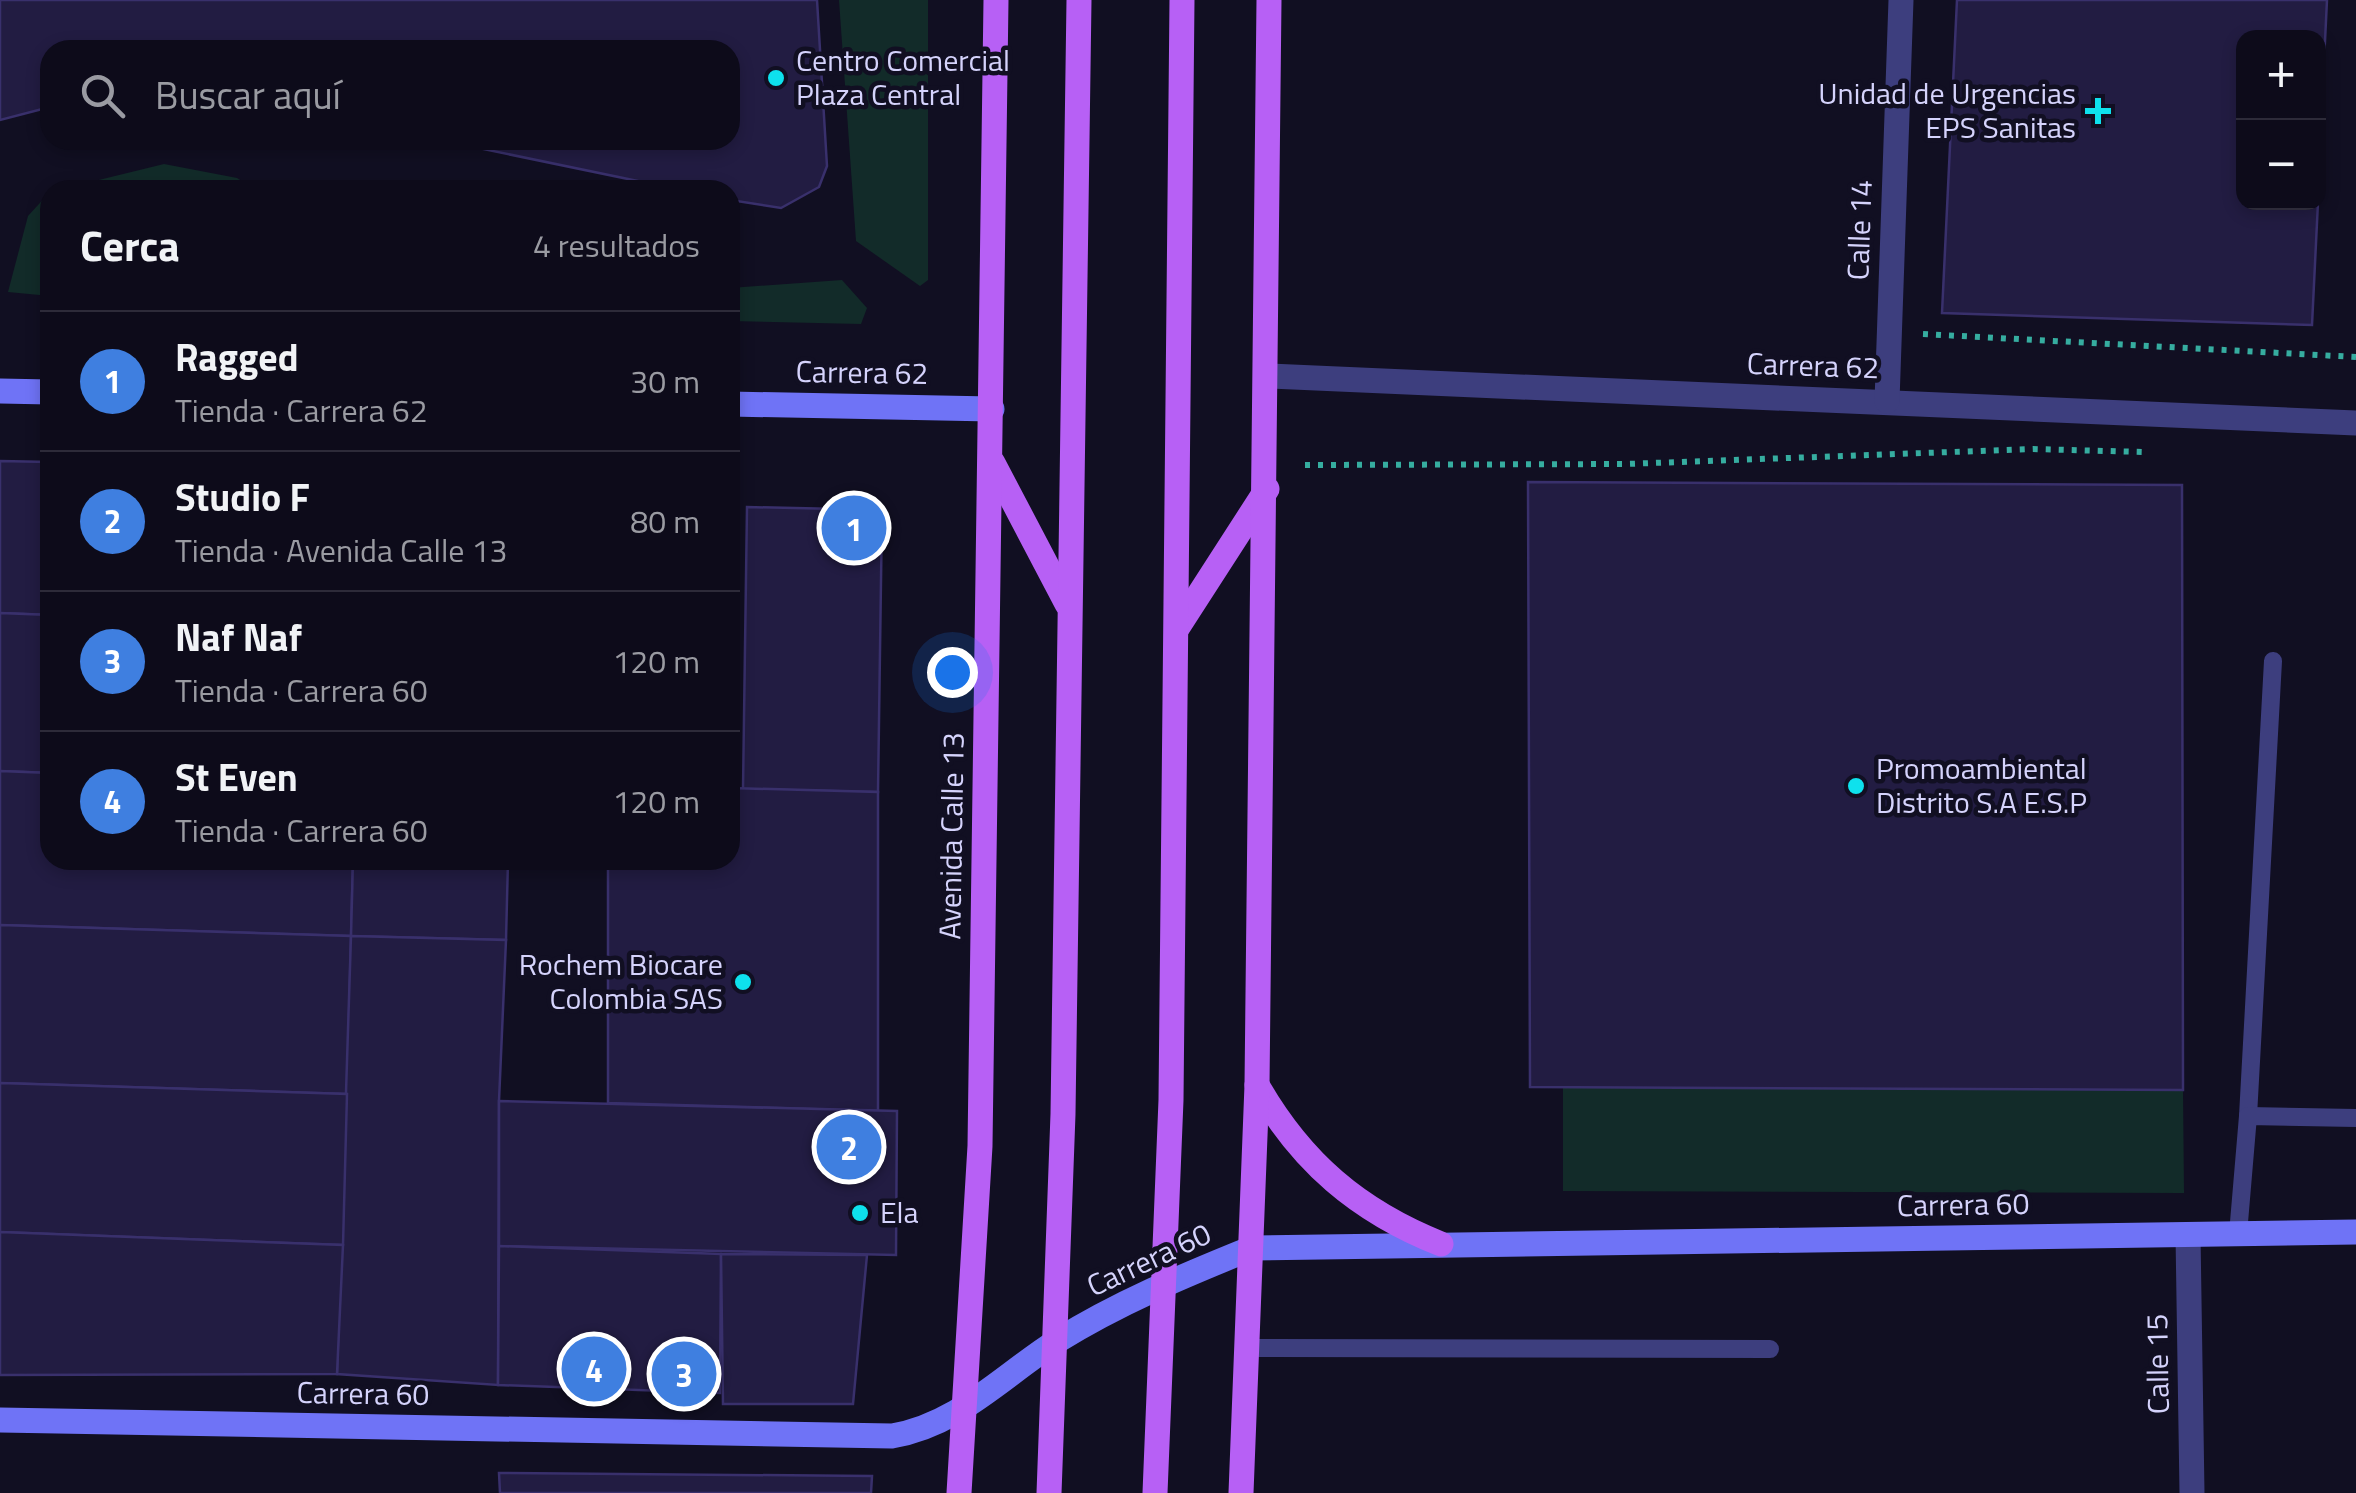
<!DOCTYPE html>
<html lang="es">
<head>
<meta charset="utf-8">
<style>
  body { margin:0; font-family:"Titillium Web",sans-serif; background:#161423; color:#f1f3f6 }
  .controls { position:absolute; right:30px; top:30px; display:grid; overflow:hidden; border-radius:20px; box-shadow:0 5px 15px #0003 }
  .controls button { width:90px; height:90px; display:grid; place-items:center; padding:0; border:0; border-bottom:2px solid #2d2b39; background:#0d0b1a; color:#f1f3f6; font:50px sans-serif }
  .you { position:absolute; left:952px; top:672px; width:35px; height:35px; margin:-25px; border:8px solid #fff; border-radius:50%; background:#1a73e8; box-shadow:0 0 0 15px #1a73e833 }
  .badge { display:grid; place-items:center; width:65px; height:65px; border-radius:50%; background:#8c9099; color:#fff; font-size:32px; font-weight:700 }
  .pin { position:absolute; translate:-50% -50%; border:5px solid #fff; box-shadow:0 2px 10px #0006 }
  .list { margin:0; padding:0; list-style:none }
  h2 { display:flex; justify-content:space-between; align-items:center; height:130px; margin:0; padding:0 40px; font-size:42px }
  h2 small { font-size:32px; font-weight:400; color:#9a9ba2 }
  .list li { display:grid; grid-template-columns:65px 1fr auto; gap:30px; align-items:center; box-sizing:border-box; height:140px; padding:0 40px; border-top:2px solid #2d2b39 }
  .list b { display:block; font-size:38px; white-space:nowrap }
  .list p { margin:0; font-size:32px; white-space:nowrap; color:#9a9ba2 }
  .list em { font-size:32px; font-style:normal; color:#9a9ba2 }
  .icon { flex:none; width:55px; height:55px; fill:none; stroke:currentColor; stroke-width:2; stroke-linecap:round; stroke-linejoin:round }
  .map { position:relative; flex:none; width:2356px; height:1493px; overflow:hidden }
  .search { position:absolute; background:#0d0b1a; box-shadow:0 5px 15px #0003; left:40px; top:40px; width:700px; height:110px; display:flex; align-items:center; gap:25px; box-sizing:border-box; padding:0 35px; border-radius:30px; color:#9a9ba2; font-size:38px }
  .panel { position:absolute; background:#0d0b1a; box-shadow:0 5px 15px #0003; left:40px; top:180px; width:700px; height:690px; border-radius:30px }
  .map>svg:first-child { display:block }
</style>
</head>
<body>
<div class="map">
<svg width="2356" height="1493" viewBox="0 0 2356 1493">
  <rect width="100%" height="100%" fill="#110f22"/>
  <g fill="#122b29">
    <polygon points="839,0 928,0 928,280 920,286 856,241"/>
    <polygon points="164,164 237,178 256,190 58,190"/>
    <polygon points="50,192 50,296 8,292 28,216"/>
    <polygon points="842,280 867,308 861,324 730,321 730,288"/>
    <polygon points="1563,1087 2183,1090 2184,1193 1563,1191"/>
  </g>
  <g fill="#221c42" stroke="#39306c" stroke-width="2.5">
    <polygon points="0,0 817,0 827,166 819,187 781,208 730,200 730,190 681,190 440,140 730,140 730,50 50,50 50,107 0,120"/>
    <polygon points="1957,0 2327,0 2318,185 2318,38 2244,38 2244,202 2318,202 2312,325 1942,313"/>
    <polygon points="0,461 50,462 50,615 0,613"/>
    <polygon points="1528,482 2182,485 2183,1090 1530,1087"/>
    <polygon points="747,507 882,510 878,792 743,789"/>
    <polygon points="0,613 50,615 50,773 0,771"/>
    <polygon points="0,771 50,773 50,860 353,860 351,936 0,925"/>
    <polygon points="730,788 878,792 878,1111 608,1103 608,860 730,860"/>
    <polygon points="353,860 508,860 506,940 351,936"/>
    <polygon points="0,925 351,936 347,1094 0,1083"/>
    <polygon points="351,936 506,940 499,1101 498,1385 337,1374"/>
    <polygon points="0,1083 347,1094 343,1245 0,1232"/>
    <polygon points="499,1101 897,1111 896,1255 499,1246"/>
    <polygon points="0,1232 343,1245 337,1374 0,1375"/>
    <polygon points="499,1246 721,1254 720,1393 498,1385"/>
    <polygon points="721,1254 867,1255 853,1404 723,1404"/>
    <polygon points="499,1473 872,1476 871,1493 500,1493"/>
  </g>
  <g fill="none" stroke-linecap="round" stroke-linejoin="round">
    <g stroke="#36ada0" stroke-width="6" stroke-dasharray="5 8" stroke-linecap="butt">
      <polyline points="1923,334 2356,357"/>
      <polyline points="1305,465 1625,464 2033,449 2143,452"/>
    </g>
    <g stroke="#3d3e7e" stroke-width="18">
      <polyline points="2248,1116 2273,661"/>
      <polyline points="2238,1234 2248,1116 2356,1118"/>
      <polyline points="1248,1348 1770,1349"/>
    </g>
    <g stroke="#3d3e7e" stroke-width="25">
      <polyline points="1268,376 2356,423"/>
      <polyline points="1887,401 1901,0"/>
      <polyline points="2188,1235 2192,1493"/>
    </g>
    <g stroke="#6f73f6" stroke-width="25">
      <polyline points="0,391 50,392"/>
      <polyline points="730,404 992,409"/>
      <path d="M0,1420L892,1436C958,1425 1002,1376 1057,1341C1118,1303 1185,1275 1252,1248L2356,1232"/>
    </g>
    <g stroke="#b760f5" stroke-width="25">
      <polyline points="993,463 1067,604"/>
      <polyline points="1178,627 1267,489"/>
      <path d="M1257,1085C1301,1162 1358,1211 1441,1244"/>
      <polyline points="959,1493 980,1146 996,0"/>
      <polyline points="1049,1493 1063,1114 1079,0"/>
      <polyline points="1155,1493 1171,1100 1182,0"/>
      <polyline points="1241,1493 1257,1085 1269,0"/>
    </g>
  </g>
  <g fill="#0ee1ed" stroke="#110f22" stroke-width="4">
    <circle cx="776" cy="78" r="10"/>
    <path d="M2093 96h10v10h10v10h-10v10h-10v-10h-10v-10h10z"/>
    <circle cx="1856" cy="786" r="10"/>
    <circle cx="743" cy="982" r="10"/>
    <circle cx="860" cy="1213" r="10"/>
  </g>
  <g text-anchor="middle" stroke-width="9" stroke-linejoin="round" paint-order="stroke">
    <g font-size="30" fill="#d5d3fc" stroke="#110f22" text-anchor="start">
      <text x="796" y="71">Centro Comercial<tspan x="796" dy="34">Plaza Central</tspan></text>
      <text x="2076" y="104" text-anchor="end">Unidad de Urgencias<tspan x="2076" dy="34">EPS Sanitas</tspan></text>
      <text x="1876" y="779">Promoambiental<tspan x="1876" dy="34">Distrito S.A E.S.P</tspan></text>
      <text x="723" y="975" text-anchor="end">Rochem Biocare<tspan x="723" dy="34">Colombia SAS</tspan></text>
      <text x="880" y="1223">Ela</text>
    </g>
    <g font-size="30" fill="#d5d3fc" stroke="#110f22">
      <text transform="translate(1860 230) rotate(-88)" y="10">Calle 14</text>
      <text transform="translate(1813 366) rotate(2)" y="10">Carrera 62</text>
      <text transform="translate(862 373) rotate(1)" y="10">Carrera 62</text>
      <text transform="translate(952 836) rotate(-89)" y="10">Avenida Calle 13</text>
      <text transform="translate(1963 1205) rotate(-1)" y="10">Carrera 60</text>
      <text transform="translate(1149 1260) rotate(-25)" y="10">Carrera 60</text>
      <text transform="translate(2158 1364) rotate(-91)" y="10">Calle 15</text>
      <text transform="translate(363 1394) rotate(1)" y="10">Carrera 60</text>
    </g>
  </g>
</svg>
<div class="controls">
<button>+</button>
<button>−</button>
</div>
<div class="you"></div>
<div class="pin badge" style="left:854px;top:528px;background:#3f7fe0">1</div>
<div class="pin badge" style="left:849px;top:1147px;background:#3f7fe0">2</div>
<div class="pin badge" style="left:684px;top:1374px;background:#3f7fe0">3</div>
<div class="pin badge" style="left:594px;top:1369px;background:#3f7fe0">4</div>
<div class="search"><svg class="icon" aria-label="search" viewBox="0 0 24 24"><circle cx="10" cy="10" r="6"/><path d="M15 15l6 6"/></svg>Buscar aquí</div>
<section class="panel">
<h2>Cerca<small>4 resultados</small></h2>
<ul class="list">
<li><span class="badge" style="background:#3f7fe0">1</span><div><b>Ragged</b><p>Tienda · Carrera 62</p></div><em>30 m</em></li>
<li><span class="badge" style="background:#3f7fe0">2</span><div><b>Studio F</b><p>Tienda · Avenida Calle 13</p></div><em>80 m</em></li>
<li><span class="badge" style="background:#3f7fe0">3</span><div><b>Naf Naf</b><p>Tienda · Carrera 60</p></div><em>120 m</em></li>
<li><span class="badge" style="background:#3f7fe0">4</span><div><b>St Even</b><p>Tienda · Carrera 60</p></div><em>120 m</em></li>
</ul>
</section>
</div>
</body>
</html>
